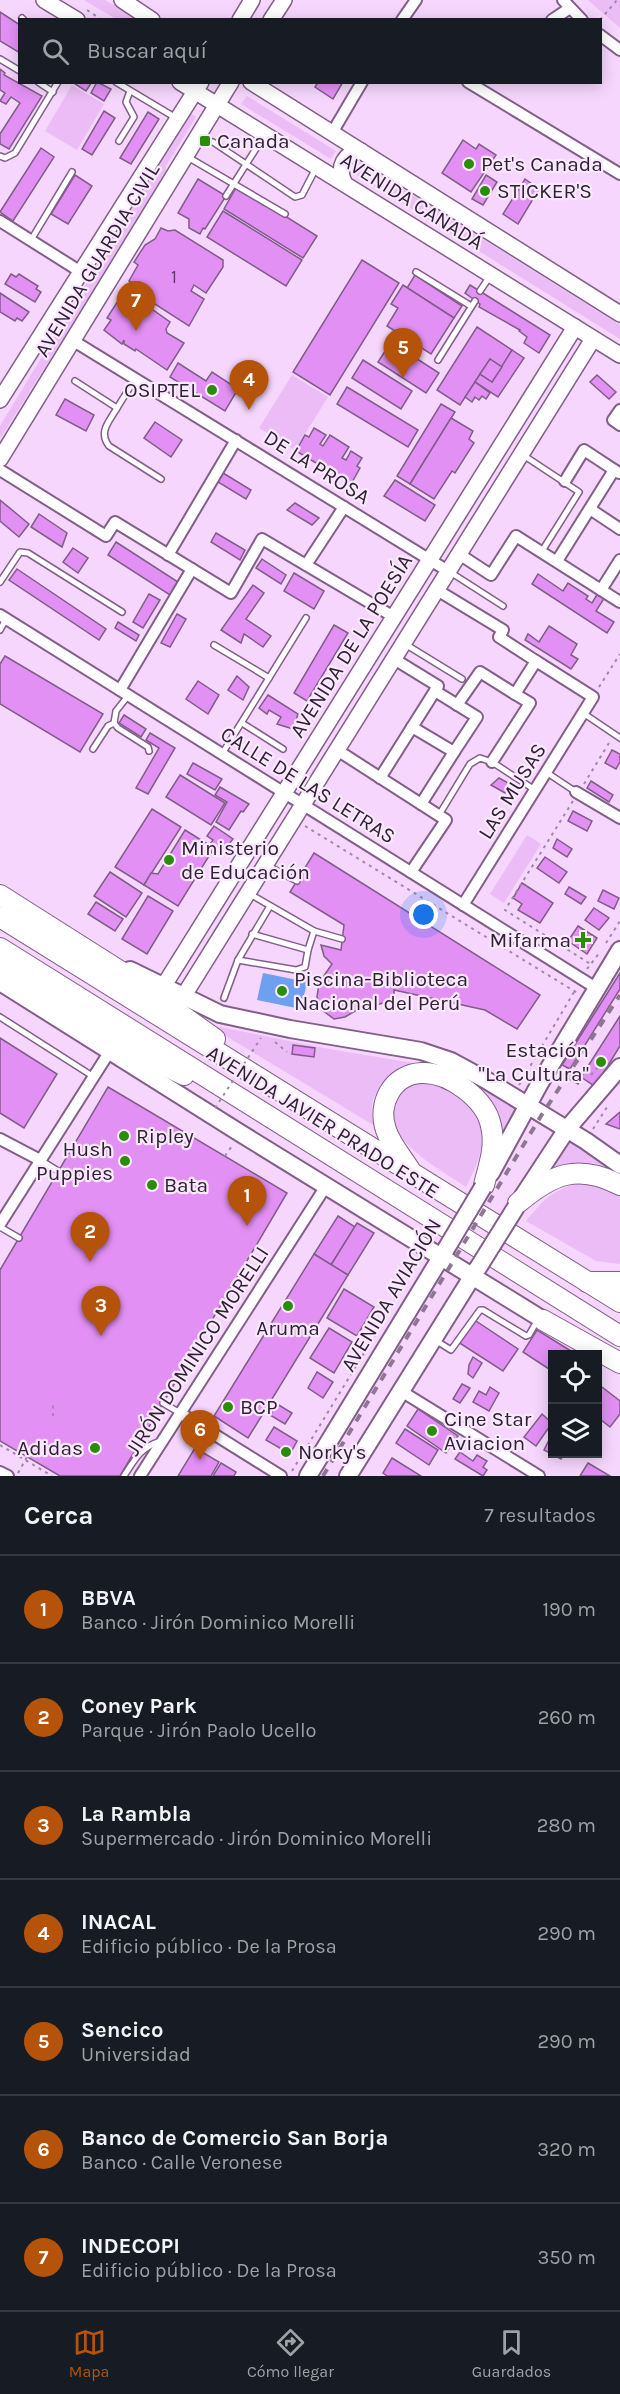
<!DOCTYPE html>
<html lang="es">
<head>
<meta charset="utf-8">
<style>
  body { margin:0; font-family:Karla,sans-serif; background:#20242c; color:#f1f3f6 }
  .controls { position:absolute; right:18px; bottom:18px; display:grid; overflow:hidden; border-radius:0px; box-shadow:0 3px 15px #0003 }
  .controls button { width:54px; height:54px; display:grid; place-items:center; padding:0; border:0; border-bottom:2px solid #363941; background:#171b24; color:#f1f3f6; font:30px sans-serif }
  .you { position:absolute; left:424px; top:915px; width:21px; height:21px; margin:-15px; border:4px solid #fff; border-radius:50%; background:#1a73e8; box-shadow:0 0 0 9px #1a73e833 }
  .badge { display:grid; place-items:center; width:39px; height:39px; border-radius:50%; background:#b45309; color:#fff; font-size:20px; font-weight:700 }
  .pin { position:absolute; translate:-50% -50px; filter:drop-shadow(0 2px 3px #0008) }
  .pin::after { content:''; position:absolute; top:32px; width:21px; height:18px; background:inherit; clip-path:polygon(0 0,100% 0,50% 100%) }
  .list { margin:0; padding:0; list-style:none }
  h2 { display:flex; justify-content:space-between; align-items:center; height:78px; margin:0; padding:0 24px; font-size:26px }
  h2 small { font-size:20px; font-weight:400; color:#9ea1a6 }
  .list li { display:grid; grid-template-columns:39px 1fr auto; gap:18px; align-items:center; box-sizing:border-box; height:108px; padding:0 24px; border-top:2px solid #363941 }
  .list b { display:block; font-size:22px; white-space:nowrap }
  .list p { margin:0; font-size:20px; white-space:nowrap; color:#9ea1a6 }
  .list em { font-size:20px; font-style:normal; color:#9ea1a6 }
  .icon { flex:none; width:33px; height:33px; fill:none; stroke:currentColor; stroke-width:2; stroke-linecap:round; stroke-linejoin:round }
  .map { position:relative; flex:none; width:620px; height:1476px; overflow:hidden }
  .search { position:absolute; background:#171b24; box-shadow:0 3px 15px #0003; left:18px; right:18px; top:18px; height:66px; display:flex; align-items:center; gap:15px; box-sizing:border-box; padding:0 21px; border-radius:0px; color:#9ea1a6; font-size:22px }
  .sheet { height:834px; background:#171b24 }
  nav { display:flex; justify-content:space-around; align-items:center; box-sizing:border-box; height:84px; border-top:2px solid #363941; background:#171b24; font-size:16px; color:#9ea1a6 }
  nav a { display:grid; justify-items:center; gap:3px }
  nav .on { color:#b45309 }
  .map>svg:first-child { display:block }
</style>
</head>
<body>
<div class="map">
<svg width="620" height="1476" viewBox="0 0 620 1476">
  <rect width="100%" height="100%" fill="#f6d6fd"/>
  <g fill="#ecbcf6">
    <polygon points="84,0 105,0 137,19 116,19"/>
    <polygon points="588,0 620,0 620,28"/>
    <polygon points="72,85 104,104 77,150 45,131"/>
    <polygon points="247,96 336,151 331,159 241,104"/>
    <polygon points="189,113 196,117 166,166 166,174 0,439 0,426"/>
    <polygon points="358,161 620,325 620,339 352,172 353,164"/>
    <polygon points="292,375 328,397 295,450 259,428"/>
    <polygon points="527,835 541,844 504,903 490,894"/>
    <path d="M206,1024L318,1047L419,1064C390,1068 362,1095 375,1126Z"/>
    <path d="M471,1080L521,1108L501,1145C494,1115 495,1101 470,1082Z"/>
    <path d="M419,1082C432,1082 442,1088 454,1094C494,1116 485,1153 466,1187C437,1167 401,1150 390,1115L402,1088Z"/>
    <polygon points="569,1140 612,1168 610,1169 594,1163 547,1172"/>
    <path d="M584,1183L597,1185L620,1196V1264L596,1261L526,1221C544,1199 555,1187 584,1183Z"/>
  </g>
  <polygon fill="#6e9ff0" points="263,973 307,982 301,1009 257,1000"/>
  <g fill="#e390f5" stroke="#805c88" stroke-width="1.5">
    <polygon points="0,12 20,25 20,53 0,41"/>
    <polygon points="0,69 5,73 4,75 42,96 9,149 0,144 0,134 20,103 11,97 6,104 0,101 5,93 0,90"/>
    <polygon points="72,82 92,82 86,91"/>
    <polygon points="97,82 111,89 104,101 91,93"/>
    <polygon points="318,82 343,82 333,99 315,87"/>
    <polygon points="104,111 115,118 92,155 82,149"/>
    <polygon points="148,112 159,119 131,164 120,158"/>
    <polygon points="463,140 476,149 479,144 496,155 471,192 442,173"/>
    <polygon points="41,148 54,157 13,221 0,212"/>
    <polygon points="75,175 92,186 68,224 51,214"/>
    <polygon points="486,175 497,182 483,205 472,199"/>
    <polygon points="198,179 226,196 205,229 203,228 200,234 189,228 189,219 178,213"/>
    <polygon points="525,179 539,189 518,224 503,214"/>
    <polygon points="237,186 317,236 303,258 224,209"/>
    <polygon points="223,211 302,260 286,286 207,237"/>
    <polygon points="161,228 168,231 175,230 223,260 223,267 206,293 194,285 191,291 204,299 189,326 133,290 134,284 129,281 138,265 134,262 145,245 155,239"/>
    <polygon points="362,260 399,283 330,395 293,372"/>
    <polygon points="11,274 16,277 19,274 38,286 36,289 41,292 35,302 5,284"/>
    <polygon points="415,275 462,306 454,318 407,288"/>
    <polygon points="403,285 454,318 431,354 387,326 398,308 391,304"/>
    <polygon points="470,285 550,335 539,353 524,343 527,337 519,331 520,330 479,307 480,304 465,293"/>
    <polygon points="125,290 170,322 166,329 167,333 184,343 167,370 136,349 135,351 124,344 124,340 122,344 104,330 111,320 107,318"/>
    <polygon points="0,293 29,312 22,321 17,318 15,321 0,312"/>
    <polygon points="477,327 512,350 502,367 490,359 460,405 437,390"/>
    <polygon points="391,342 439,373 426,393 378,362"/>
    <polygon points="512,350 524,358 498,397 475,382 480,374 492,382"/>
    <polygon points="490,359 502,367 492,382 480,374"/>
    <polygon points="363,360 412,391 401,409 352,378"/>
    <polygon points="178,363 206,381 212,372 238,389 225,411 170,377"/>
    <polygon points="597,375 616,392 609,399 590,382"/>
    <polygon points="475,382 490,393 486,399 482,396 479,400 475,397 472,402 465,397"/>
    <polygon points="347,387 418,430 408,447 337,404"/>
    <polygon points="65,399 94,415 86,431 56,415"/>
    <polygon points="441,404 455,412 410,484 397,476"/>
    <polygon points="451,418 473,431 469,439 474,443 455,473 452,471 434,499 410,484"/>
    <polygon points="155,422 182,440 171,457 144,438"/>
    <polygon points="314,428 326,435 320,444 323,446 330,435 349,447 342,458 346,460 351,451 362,458 357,466 360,468 351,484 296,451 305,435 309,437"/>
    <polygon points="223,473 251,490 246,499 218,482"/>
    <polygon points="395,480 435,505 425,521 384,496"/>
    <polygon points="0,500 29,524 19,537 0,521"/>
    <polygon points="295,503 319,518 312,525 287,510"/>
    <polygon points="39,514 67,533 62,547 31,527"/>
    <polygon points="216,533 245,550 240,560 211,542"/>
    <polygon points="116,542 178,582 170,595 108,555"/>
    <polygon points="73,548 88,558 78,573 63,562"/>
    <polygon points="262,559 286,575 281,584 256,568"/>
    <polygon points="17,569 106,629 99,640 9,580"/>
    <polygon points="294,573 324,591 314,609 284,591"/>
    <polygon points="538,574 563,591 568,583 588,596 586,599 592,603 598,593 605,597 596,611 614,622 607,633 532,584"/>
    <polygon points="253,585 264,593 246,619 271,636 263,647 244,634 241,643 221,630"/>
    <polygon points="149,594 160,600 143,628 133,622"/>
    <polygon points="177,614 186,619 170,647 161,643"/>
    <polygon points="118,622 139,635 136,641 115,628"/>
    <polygon points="334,625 348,633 307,701 294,693"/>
    <polygon points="549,626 577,644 571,655 578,659 571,669 525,640 528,634 539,642"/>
    <polygon points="5,656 103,714 80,752 0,704 0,664"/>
    <polygon points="237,676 249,687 243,700 228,690"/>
    <polygon points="198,681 219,695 208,714 186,699"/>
    <polygon points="268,695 298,714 293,729 277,724 281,717 269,710 267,714 259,708"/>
    <polygon points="124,715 146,729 141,737 119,723"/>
    <polygon points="150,733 175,748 148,794 136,788 159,748 146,740"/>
    <polygon points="612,750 620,754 620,762 616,769 605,763"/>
    <polygon points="193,763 222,779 215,790 187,774"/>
    <polygon points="180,775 225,803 211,825 166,797"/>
    <polygon points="499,778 510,784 505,793 491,785"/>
    <polygon points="591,781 613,795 609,802 587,788"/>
    <polygon points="220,787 249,804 243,812 241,811 229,830 216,822 227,802 215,795"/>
    <polygon points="152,809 181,827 144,885 115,867"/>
    <polygon points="573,811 592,821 587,831 568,821"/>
    <polygon points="214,826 233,839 222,853 210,844 213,840 207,836"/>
    <polygon points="185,830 214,848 178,906 144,885 151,873 158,874"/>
    <polygon points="557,839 572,849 567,857 553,848"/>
    <polygon points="314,853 540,995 517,1029 485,1010 394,990 394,1000 355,1011 345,1017 334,1019 322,1010 317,997 319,983 332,964 324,956 321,945 341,950 344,925 290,892"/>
    <polygon points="545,857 567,872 559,883 537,868"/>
    <polygon points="110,872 142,893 126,917 94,896"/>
    <polygon points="522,883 553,903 540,923 518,910 522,904 513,898"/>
    <polygon points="569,887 586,897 581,904 565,894"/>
    <polygon points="603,890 619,898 614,909 598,901"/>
    <polygon points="148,896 173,911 147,954 122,939"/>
    <polygon points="96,902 123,919 115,931 88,914"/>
    <polygon points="594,908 609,918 599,930 585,920"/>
    <polygon points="578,926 597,938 587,954 568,941"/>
    <polygon points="620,973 620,989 570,1069 562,1065"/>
    <polygon points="620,1016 620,1046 599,1080 593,1085 581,1077"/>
    <polygon points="0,1038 57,1074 24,1128 0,1113"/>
    <polygon points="293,1045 315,1048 314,1057 292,1054"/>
    <polygon points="567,1069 581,1078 578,1084 563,1076"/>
    <polygon points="108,1087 287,1193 120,1476 60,1476 0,1441 0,1270"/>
    <polygon points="620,1112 620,1129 606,1124"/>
    <polygon points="338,1216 355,1227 331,1265 314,1254"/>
    <polygon points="357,1223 374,1233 348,1275 331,1265"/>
    <polygon points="314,1254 348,1275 248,1438 214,1416"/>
    <polygon points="344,1289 374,1307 357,1336 327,1318"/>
    <polygon points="473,1319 518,1349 503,1371 458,1342"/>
    <polygon points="329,1328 352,1342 334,1373 310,1358"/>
    <polygon points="537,1330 576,1354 552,1354 552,1371 523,1352"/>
    <polygon points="473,1357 482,1363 473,1378 468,1374 469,1365"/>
    <polygon points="317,1372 333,1382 323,1398 308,1388"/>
    <polygon points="462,1384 470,1388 460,1403 453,1399"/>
    <polygon points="598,1384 620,1401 620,1414 610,1427 601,1420 598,1430"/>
    <polygon points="490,1387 499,1393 489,1411 473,1402 479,1391 486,1395"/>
    <polygon points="277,1404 292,1413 285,1424 270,1415"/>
    <polygon points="418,1409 458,1436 446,1453 407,1426"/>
    <polygon points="542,1414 552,1423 536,1446 524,1437"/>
    <polygon points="274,1427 297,1441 290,1454 266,1440"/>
    <polygon points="405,1429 438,1450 429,1465 396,1443"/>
    <polygon points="552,1434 552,1454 564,1454 561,1459 544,1450"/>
    <polygon points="195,1448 219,1462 211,1476 178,1476"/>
    <polygon points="460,1452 473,1461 477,1455 487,1461 483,1467 487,1470 483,1476 455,1459"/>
    <polygon points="392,1458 421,1476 387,1476 383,1473"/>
    <polygon points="221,1463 236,1472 234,1476 213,1476"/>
    <polygon points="588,1463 610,1476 580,1476"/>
  </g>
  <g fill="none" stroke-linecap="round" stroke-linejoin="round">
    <g stroke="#835e8a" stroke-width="8">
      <g id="lane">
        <polyline points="22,18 24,20"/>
        <polyline points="0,59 20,71"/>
        <polyline points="38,82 53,92"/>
        <polyline points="116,82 176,118"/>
        <polyline points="119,141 134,117 126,102 130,91"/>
        <polyline points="213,142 295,197 302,195 316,168"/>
        <polyline points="0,156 5,158 15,153 58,82"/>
        <polyline points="186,156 285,214"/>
        <polyline points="226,196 264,136"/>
        <polyline points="31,240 72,172"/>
        <polyline points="416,272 471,306"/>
        <polyline points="480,291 490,276"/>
        <polyline points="438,360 475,301"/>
        <path d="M75,381L117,408C109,422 98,432 109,446L161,479"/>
        <polyline points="117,408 135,379"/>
        <polyline points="523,455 579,492 542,551"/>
        <polyline points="450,572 503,606"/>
        <polyline points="0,582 20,552 28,553 122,612"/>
        <polyline points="0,630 6,619"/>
        <polyline points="405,644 462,679"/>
        <polyline points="214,645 269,678"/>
        <polyline points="128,696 116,711 114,723 118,728 148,747 149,751"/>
        <polyline points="583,713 620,738"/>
        <polyline points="242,723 283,749"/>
        <polyline points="93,749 108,726 114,723"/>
        <polyline points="222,754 306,618"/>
        <polyline points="546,772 576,792"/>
        <polyline points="439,815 470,764 480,758 492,762 535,790"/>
        <polyline points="266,865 297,881"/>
        <polyline points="250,894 314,931 308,950 252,934"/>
        <polyline points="314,931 342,939"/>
        <polyline points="238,960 296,970 305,967 308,950"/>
        <polyline points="224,998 238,960 270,906"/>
        <polyline points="0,1017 94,1077"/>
        <polyline points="40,1160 58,1171"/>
        <polyline points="0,1227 19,1238"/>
        <polyline points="435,1340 451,1350 480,1310 483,1310 526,1336 529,1335 537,1321"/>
        <polyline points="163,1403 180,1413"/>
        <path d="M124,1476C135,1459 141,1447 161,1441"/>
      </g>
    </g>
    <g stroke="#835e8a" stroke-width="14">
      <g id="street">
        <polyline points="563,0 582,20"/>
        <polyline points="402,20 416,0"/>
        <polyline points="552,20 570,8"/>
        <polyline points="600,35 620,50"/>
        <polyline points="468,82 620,174"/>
        <polyline points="332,133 362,82"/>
        <polyline points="0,221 81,272"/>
        <polyline points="72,340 448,571"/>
        <polyline points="620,410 613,420 620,425"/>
        <polyline points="0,470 106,536 115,522 231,593 262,539 394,617"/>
        <polyline points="565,481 584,450 619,473"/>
        <polyline points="590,509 620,529"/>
        <polyline points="459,554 491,575 516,536 620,602"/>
        <polyline points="168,555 236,440"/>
        <polyline points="557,561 614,470"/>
        <polyline points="306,565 344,507"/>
        <polyline points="437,590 503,630 499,637 536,661 515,694 480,672 457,705"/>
        <polyline points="601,590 620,560"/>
        <polyline points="0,615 596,988"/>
        <polyline points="120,690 192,569"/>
        <polyline points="412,727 454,752 477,717 435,691"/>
        <polyline points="337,750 446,820 411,872"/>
        <polyline points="492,762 530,703 515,694"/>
        <polyline points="380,778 438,686 394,659"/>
        <polyline points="576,792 620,818"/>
        <polyline points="421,804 454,752"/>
        <polyline points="463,905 593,697 536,661"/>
        <polyline points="0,1139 40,1160"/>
        <polyline points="0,1224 110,1051"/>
        <polyline points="401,1391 539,1476"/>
        <polyline points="180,1413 281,1476"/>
        <polyline points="0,1472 8,1476"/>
        <polyline points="140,1476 326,1186"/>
      </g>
    </g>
    <g stroke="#835e8a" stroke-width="18">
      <g id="secondary">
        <polyline points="44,0 77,20"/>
        <polyline points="122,0 152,20"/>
        <polyline points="240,20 252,0"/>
        <polyline points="271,20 284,0"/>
        <polyline points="180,82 620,355"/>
        <polyline points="251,82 620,314"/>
        <path d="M344,182C337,167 344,153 361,151"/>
        <polyline points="0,400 201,82"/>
        <polyline points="0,459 231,82"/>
        <polyline points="163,987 575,327"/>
        <polyline points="183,997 593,339"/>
      </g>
    </g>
    <g stroke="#835e8a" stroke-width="20">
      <g id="primary">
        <polyline points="130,970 220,1014 290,1029 421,1051 451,1061 486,1080 586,1141 620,1165"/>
        <polyline points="0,982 240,1133 553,1326"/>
        <polyline points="491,1173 540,1083 620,950"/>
        <polyline points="523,1196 567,1129 620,1067"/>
        <polyline points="308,1476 446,1249"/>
        <polyline points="348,1476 477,1269"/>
      </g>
    </g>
    <g stroke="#835e8a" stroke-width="22">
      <g id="highway">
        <polyline points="0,895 123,973 215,1039"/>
        <polyline points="0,917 620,1302"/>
        <polyline points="0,948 620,1336"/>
        <polyline points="0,968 139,1053 184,1075"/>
        <path d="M410,1170C402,1157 391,1145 386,1130C377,1104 392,1074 422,1073C449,1072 486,1099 491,1126C496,1146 489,1165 484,1185"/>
        <path d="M518,1203C552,1174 578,1163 620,1185"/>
        <polyline points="587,1282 620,1282"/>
        <polyline points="543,1320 620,1363"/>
      </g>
    </g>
    <g stroke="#a188a7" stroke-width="2" stroke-dasharray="3 4.5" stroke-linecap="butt">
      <polyline points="87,10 102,20"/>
      <polyline points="600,20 617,0"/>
      <polyline points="599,687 620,654"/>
      <polyline points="584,784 609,743"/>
      <polyline points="573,801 505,910 592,965"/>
      <polyline points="305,826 579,994"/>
      <polyline points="606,943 620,921"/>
      <polyline points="587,969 600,952"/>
      <polyline points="275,1042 287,1052"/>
      <polyline points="591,1075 598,1067 600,1068"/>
      <polyline points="519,1085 574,992"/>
      <polyline points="593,1129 609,1104"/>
      <polyline points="225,1156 232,1146"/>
      <polyline points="53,1416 53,1405"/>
      <polyline points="0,1445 52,1476"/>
      <polyline points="292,1471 386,1317"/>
      <polyline points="18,1473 27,1457"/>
    </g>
    <use href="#lane" stroke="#fff" stroke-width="5"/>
    <use href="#street" stroke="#fff" stroke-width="10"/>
    <use href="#secondary" stroke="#fff" stroke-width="15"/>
    <use href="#primary" stroke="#fff" stroke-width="16"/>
    <use href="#highway" stroke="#fff" stroke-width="20"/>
    <polyline stroke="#8f7794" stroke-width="4" stroke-dasharray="8 8" stroke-linecap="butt" points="323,1476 541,1116 620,995"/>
    <g stroke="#835e8a" stroke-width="20" stroke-linecap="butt">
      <g id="primary-bridge">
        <polyline points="446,1249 483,1187"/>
        <polyline points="478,1268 516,1207"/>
      </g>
    </g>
    <polyline stroke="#a188a7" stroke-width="2" stroke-dasharray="3 4.5" stroke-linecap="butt" points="215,1108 261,1038"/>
    <use href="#primary-bridge" stroke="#fff" stroke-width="16"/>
  </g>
  <g fill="#298d07" stroke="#fae9fe" stroke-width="2">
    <rect x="199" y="135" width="12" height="12" rx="3"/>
    <circle cx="469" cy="164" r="6"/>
    <circle cx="485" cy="191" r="6"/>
    <circle cx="212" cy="390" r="6"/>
    <circle cx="169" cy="860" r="6"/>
    <path d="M580 931h6v6h6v6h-6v6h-6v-6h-6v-6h6z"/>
    <circle cx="282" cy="991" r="6"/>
    <circle cx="601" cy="1062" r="6"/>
    <circle cx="124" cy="1136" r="6"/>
    <circle cx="125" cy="1161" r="6"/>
    <circle cx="152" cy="1185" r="6"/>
    <circle cx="288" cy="1306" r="6"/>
    <circle cx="228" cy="1407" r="6"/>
    <circle cx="432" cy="1431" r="6"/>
    <circle cx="95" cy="1448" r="6"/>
    <circle cx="286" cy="1452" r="6"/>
  </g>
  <g text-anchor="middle" stroke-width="4.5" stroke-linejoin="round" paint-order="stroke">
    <g font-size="18" fill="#5c3c64">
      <text x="174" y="283">1</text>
    </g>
    <g font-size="21" fill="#2f2033" stroke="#fae9fe" text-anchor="start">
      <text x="217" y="148">Canada</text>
      <text x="481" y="171">Pet's Canada</text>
      <text x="497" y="198">STICKER'S</text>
      <text x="200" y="397" text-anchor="end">OSIPTEL</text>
      <text x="181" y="855">Ministerio<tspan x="181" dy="24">de Educación</tspan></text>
      <text x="571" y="947" text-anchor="end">Mifarma</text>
      <text x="294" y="986">Piscina-Biblioteca<tspan x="294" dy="24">Nacional del Perú</tspan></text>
      <text x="589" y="1057" text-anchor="end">Estación<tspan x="589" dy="24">"La Cultura"</tspan></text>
      <text x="136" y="1143">Ripley</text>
      <text x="113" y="1156" text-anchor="end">Hush<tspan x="113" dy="24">Puppies</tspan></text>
      <text x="164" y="1192">Bata</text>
      <text x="288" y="1335" text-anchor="middle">Aruma</text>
      <text x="240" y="1414">BCP</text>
      <text x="444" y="1426">Cine Star<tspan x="444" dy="24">Aviacion</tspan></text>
      <text x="83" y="1455" text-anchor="end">Adidas</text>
      <text x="298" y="1459">Norky's</text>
    </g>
    <g font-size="21" fill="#2f2033" stroke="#fae9fe">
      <text transform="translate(412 201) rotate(32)" y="7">AVENIDA CANADÁ</text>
      <text transform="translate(97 260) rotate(-59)" y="7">AVENIDA GUARDIA CIVIL</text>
      <text transform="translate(317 467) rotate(32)" y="7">DE LA PROSA</text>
      <text transform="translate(351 646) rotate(-58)" y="7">AVENIDA DE LA POESÍA</text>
      <text transform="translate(308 785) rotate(32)" y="7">CALLE DE LAS LETRAS</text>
      <text transform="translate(512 791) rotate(-58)" y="7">LAS MUSAS</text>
      <text transform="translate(323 1122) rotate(32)" y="7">AVENIDA JAVIER PRADO ESTE</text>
      <text transform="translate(391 1295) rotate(-59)" y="7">AVENIDA AVIACIÓN</text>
      <text transform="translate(197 1351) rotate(-57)" y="7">JIRÓN DOMINICO MORELLI</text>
    </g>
  </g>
</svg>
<div class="controls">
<button><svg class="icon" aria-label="locate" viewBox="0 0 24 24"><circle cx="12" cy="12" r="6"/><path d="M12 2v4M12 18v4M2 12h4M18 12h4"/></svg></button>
<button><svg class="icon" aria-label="layers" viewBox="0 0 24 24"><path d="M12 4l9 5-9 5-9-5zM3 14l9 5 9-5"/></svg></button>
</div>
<div class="you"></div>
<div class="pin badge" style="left:247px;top:1226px">1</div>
<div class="pin badge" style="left:90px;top:1262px">2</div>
<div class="pin badge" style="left:101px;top:1336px">3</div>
<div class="pin badge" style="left:249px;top:410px">4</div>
<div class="pin badge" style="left:403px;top:378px">5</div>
<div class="pin badge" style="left:200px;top:1460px">6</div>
<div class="pin badge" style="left:136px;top:331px">7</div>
<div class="search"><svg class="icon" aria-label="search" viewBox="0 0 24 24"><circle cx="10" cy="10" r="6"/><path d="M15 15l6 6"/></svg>Buscar aquí</div>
</div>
<section class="sheet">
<h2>Cerca<small>7 resultados</small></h2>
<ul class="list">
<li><span class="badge">1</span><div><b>BBVA</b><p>Banco · Jirón Dominico Morelli</p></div><em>190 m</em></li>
<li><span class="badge">2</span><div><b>Coney Park</b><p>Parque · Jirón Paolo Ucello</p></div><em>260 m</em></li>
<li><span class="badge">3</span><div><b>La Rambla</b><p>Supermercado · Jirón Dominico Morelli</p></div><em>280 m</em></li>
<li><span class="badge">4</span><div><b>INACAL</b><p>Edificio público · De la Prosa</p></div><em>290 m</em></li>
<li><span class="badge">5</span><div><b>Sencico</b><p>Universidad</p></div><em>290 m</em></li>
<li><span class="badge">6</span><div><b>Banco de Comercio San Borja</b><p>Banco · Calle Veronese</p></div><em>320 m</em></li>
<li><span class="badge">7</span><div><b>INDECOPI</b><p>Edificio público · De la Prosa</p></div><em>350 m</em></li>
</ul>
</section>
<nav>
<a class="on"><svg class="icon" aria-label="map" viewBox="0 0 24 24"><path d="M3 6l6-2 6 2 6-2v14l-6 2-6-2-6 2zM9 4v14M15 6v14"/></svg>Mapa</a>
<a><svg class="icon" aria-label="directions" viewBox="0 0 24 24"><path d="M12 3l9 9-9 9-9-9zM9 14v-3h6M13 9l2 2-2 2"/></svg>Cómo llegar</a>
<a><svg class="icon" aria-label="saved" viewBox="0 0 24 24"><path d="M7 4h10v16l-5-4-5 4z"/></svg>Guardados</a>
</nav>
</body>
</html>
